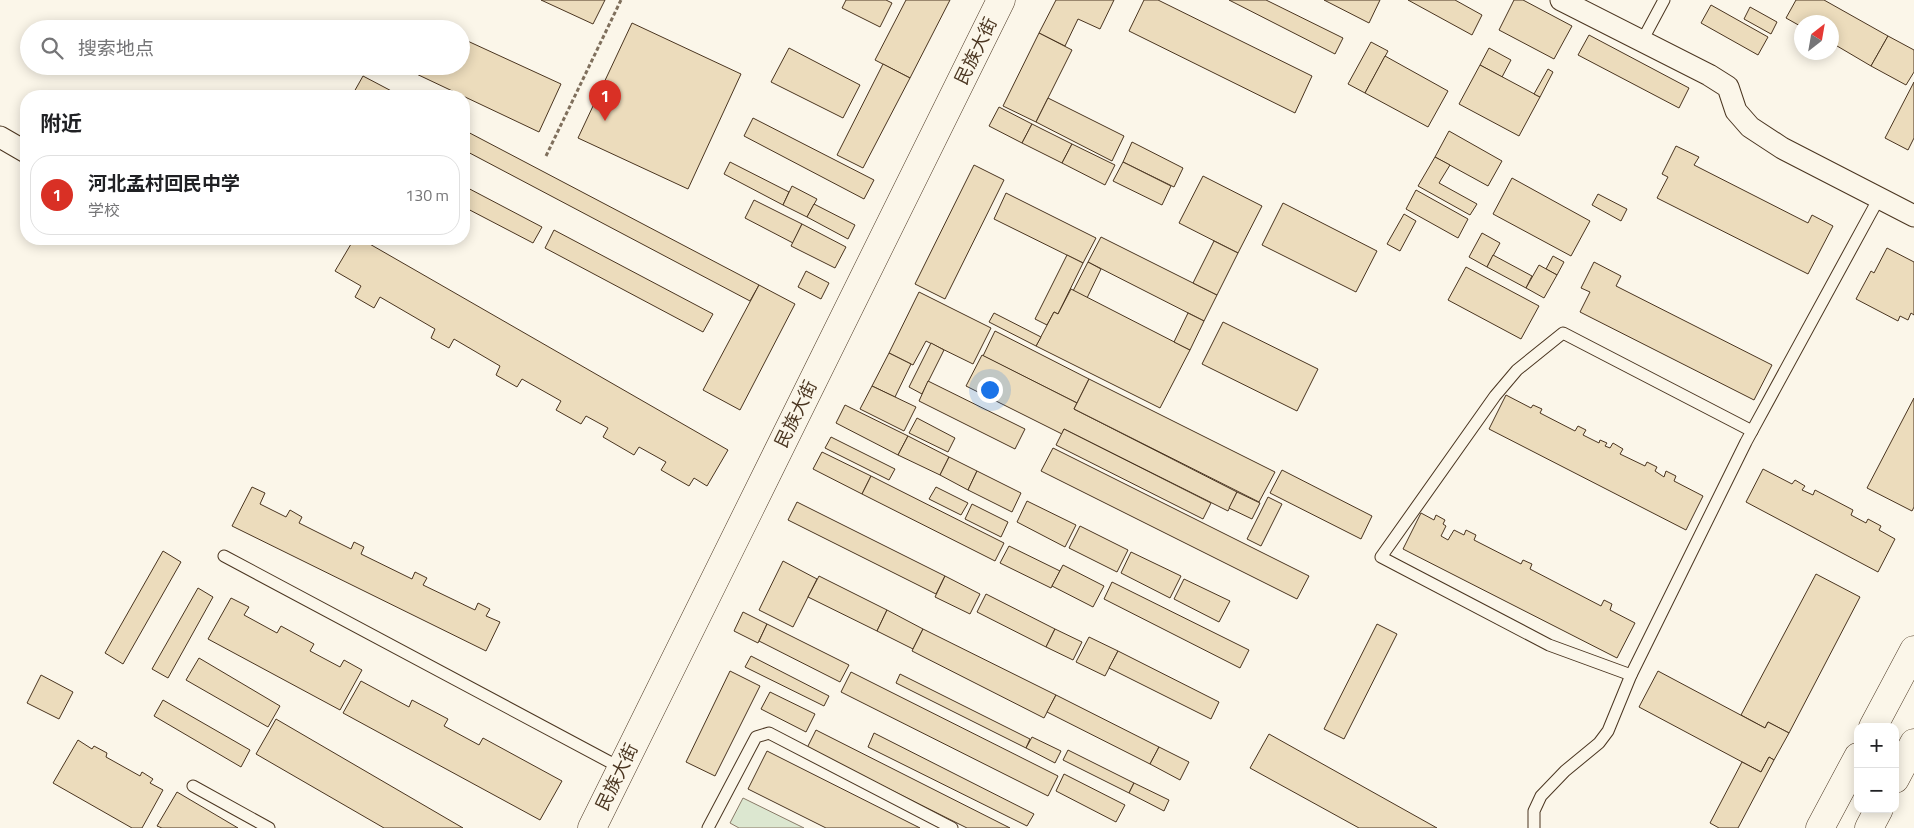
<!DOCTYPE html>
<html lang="zh">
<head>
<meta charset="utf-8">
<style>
  body { margin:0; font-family:"Titillium Web","Noto Sans SC",sans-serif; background:#f6f6f6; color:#202124 }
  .controls { position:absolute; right:15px; bottom:15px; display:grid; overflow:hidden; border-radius:10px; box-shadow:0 2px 12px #0003 }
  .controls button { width:45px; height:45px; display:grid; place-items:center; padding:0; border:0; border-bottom:1px solid #e0e0e0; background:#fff; color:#202124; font:25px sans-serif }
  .compass { position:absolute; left:1794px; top:15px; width:45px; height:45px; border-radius:50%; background:#fff; box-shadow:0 2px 12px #0003; rotate:31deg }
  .you { position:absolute; left:989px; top:389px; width:18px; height:18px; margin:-12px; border:4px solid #fff; border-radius:50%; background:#1a73e8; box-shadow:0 0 0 8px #1a73e833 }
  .badge { display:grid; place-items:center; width:32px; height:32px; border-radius:50%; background:#d93025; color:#fff; font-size:16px; font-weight:700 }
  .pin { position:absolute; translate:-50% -41px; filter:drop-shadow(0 1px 2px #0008) }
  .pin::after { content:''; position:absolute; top:26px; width:18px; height:15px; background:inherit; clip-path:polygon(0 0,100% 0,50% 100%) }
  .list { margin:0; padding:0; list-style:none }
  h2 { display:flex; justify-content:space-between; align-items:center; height:65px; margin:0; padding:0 20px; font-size:21px }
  h2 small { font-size:16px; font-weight:400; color:#757577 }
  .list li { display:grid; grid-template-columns:32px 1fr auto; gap:15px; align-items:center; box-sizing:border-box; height:80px; margin:0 10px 10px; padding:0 10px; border:1px solid #e0e0e0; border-radius:20px }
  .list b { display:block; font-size:19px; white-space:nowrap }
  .list p { margin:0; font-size:16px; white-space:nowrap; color:#757577 }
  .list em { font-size:16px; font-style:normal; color:#757577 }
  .icon { flex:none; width:28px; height:28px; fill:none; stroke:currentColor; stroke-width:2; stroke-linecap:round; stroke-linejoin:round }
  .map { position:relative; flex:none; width:1914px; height:828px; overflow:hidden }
  .search { position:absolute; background:#fff; box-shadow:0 2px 12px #0003; left:20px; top:20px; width:450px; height:55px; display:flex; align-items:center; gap:12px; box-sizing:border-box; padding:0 18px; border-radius:28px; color:#757577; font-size:19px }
  .panel { position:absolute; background:#fff; box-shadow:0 2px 12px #0003; left:20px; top:90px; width:450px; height:155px; border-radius:20px }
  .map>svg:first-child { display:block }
</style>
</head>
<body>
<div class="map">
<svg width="1914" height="828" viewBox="0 0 1914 828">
  <rect width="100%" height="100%" fill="#fbf6e9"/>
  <polygon fill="#dce7d0" stroke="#887966" points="743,798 804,828 739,828 730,823"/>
  <g fill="#ecdcbc" stroke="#4a3520">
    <polygon points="541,0 605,0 593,24"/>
    <polygon points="846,0 886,0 892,3 880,27 842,8"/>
    <polygon points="906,0 950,0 910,78 875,60"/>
    <polygon points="1056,0 1114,0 1100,29 1078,19 1065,46 1039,33"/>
    <polygon points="1144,0 1158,0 1312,76 1295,113 1129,31"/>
    <polygon points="1229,0 1266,0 1343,38 1335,54"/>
    <polygon points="1324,0 1380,0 1369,23"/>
    <polygon points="1408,0 1455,0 1482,15 1472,35"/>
    <polygon points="1514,0 1523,0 1572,26 1554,59 1499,30"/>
    <polygon points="1796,0 1824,0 1888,36 1871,66 1832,43 1832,22 1802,22 1802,27 1786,18"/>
    <polygon points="1711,5 1768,37 1758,55 1701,23"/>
    <polygon points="1750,7 1777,22 1771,34 1744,19"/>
    <polygon points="632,23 741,74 688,189 578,138"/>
    <polygon points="1039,33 1072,50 1036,122 1003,106"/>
    <polygon points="1589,35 1689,88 1679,108 1578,55"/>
    <polygon points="1888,36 1914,50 1914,72 1906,85 1871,66"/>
    <polygon points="461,38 561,84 539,132 408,70 410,66 461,66"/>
    <polygon points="1371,42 1388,51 1365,93 1348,84"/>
    <polygon points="789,48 860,85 843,118 771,82"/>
    <polygon points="1489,48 1511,60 1502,77 1480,65"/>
    <polygon points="1385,56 1448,91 1428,127 1365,93"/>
    <polygon points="883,64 910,78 863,168 837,155"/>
    <polygon points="1480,65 1540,97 1519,136 1459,104"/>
    <polygon points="1548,69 1553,72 1540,97 1534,94"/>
    <polygon points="363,76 401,96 363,96 354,92"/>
    <polygon points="1914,82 1914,138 1908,150 1885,138"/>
    <polygon points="1048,98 1124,136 1112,161 1036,122"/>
    <polygon points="999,107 1032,124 1022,143 989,126"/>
    <polygon points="753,118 874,180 864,199 744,136"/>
    <polygon points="1032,124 1072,144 1062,163 1022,143"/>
    <polygon points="464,130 759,285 750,301 464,150"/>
    <polygon points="1449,131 1502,161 1488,186 1435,157"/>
    <polygon points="1132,142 1183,168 1174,187 1123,162"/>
    <polygon points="1072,144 1115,165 1105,185 1062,163"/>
    <polygon points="1676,146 1699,157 1694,165 1808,223 1812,215 1833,226 1808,274 1657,198 1668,177 1662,174"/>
    <polygon points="1435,157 1450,165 1439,183 1477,204 1470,215 1418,186"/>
    <polygon points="730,162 789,192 783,205 724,174"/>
    <polygon points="1123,162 1171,186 1162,205 1113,181"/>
    <polygon points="974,165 1004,180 945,299 915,284"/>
    <polygon points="1203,176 1262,206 1238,253 1179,223"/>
    <polygon points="1512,178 1590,221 1571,256 1493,214"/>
    <polygon points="464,186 542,227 533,243 464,207"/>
    <polygon points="792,186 817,199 807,217 783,205"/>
    <polygon points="1416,190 1468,219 1458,238 1406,209"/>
    <polygon points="1006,193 1096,238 1083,263 994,219"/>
    <polygon points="1598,194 1627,209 1621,221 1592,205"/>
    <polygon points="754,200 802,224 793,243 745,218"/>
    <polygon points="1283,203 1377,251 1356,292 1262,245"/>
    <polygon points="814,204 855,225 848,239 807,217"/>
    <polygon points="1404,214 1416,221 1400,251 1387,244"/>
    <polygon points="802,224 846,247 835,268 791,246"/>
    <polygon points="554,230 713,314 703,332 545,248"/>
    <polygon points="1482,233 1500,243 1487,267 1469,257"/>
    <polygon points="1101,237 1217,295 1204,321 1088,262"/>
    <polygon points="354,239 361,239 728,450 707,486 694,478 689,486 661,470 666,462 639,447 634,455 603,437 608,428 586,416 581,424 556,410 561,401 522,379 517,387 496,375 500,366 454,339 449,348 431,338 435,329 380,297 374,308 355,297 361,286 335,271"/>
    <polygon points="1214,241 1238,253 1217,295 1193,283"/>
    <polygon points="1887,248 1914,262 1914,315 1911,313 1908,320 1900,316 1898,321 1856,299 1871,271 1874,273"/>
    <polygon points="1067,255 1083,263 1058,314 1054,312 1047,325 1035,319"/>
    <polygon points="1493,255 1532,276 1526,288 1487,267"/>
    <polygon points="1553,256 1564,262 1557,275 1546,269"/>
    <polygon points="1088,262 1101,269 1087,298 1073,291"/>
    <polygon points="1594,262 1621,276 1616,286 1772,365 1754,400 1580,312 1590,292 1581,288"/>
    <polygon points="1539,265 1557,275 1544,298 1526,288"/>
    <polygon points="1466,267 1539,306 1521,339 1448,300"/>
    <polygon points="806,271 829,283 821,299 798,287"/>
    <polygon points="759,285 795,304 740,410 703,390"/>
    <polygon points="1071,289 1190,350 1160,408 1036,346 1054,312 1058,314"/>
    <polygon points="919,292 991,328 973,364 926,341 913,365 889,353"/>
    <polygon points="994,313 1041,337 1036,346 989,322"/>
    <polygon points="1188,313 1204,321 1190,350 1174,342"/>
    <polygon points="1223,322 1318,369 1297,411 1202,364"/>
    <polygon points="995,331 1089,379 1077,403 983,356"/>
    <polygon points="931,343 944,350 922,394 909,387"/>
    <polygon points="889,353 911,364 895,397 872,386"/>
    <polygon points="982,355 1077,403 1074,409 1237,492 1228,511 1064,429 1062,434 966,386"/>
    <polygon points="1089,379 1275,472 1259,502 1074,409"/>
    <polygon points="928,381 1025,429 1015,449 919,401"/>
    <polygon points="872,386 916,407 904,431 860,409"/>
    <polygon points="1506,395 1531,408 1533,405 1542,409 1540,413 1575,431 1578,426 1586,430 1583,435 1599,443 1600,440 1607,443 1605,446 1610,448 1613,443 1623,449 1620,454 1645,466 1647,462 1657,467 1655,471 1664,477 1666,471 1676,476 1674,481 1703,496 1686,530 1489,429"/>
    <polygon points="1914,398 1914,507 1912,511 1867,488"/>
    <polygon points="845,405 908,436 898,455 836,423"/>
    <polygon points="917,418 955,438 948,452 909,433"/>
    <polygon points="1064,429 1211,503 1203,519 1056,445"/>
    <polygon points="908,436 949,457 940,475 898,455"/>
    <polygon points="831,437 895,469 889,480 825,448"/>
    <polygon points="1053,448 1309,576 1297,599 1041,471"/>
    <polygon points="822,452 871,476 862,494 813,469"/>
    <polygon points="949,457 977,471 968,490 940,475"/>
    <polygon points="1763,469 1792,484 1795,480 1805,486 1802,490 1813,495 1815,490 1853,510 1851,515 1866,523 1868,519 1881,526 1879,530 1895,539 1878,572 1746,502"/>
    <polygon points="1282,470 1372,516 1361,539 1270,493"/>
    <polygon points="977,471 1021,493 1012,512 968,490"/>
    <polygon points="871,476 1004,543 995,561 862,494"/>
    <polygon points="252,487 265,493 260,504 286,517 290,510 302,517 299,523 351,549 354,542 364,547 361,554 412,579 415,572 427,578 423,585 475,610 478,603 490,609 486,616 500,622 486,651 232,526"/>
    <polygon points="936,487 968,503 961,515 929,499"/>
    <polygon points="1237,492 1260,503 1252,519 1229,508"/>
    <polygon points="1268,497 1282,504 1261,546 1247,539"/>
    <polygon points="1027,501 1076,525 1065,547 1017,522"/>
    <polygon points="797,502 945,576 936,594 788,520"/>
    <polygon points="972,504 1008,522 1001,537 965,519"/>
    <polygon points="1421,513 1434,520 1436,515 1445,520 1443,524 1446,526 1441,536 1448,540 1454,530 1464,535 1466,530 1476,535 1474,540 1521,564 1523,560 1532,564 1530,569 1601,606 1604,600 1612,604 1610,610 1635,623 1617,658 1403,549"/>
    <polygon points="1080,526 1128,550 1117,572 1069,548"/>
    <polygon points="1009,546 1060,571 1051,588 1000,563"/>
    <polygon points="163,551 181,562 123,664 105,653"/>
    <polygon points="1131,552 1181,576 1170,598 1121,573"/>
    <polygon points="783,561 817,579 793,627 759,610"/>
    <polygon points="1063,565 1104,586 1093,607 1052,586"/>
    <polygon points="1816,574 1860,597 1789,733 1768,722 1765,728 1741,715"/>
    <polygon points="819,576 887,610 877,631 808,597"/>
    <polygon points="945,576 980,594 970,614 935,597"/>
    <polygon points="1184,579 1230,601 1219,622 1174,599"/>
    <polygon points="1112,582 1249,650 1240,668 1104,599"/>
    <polygon points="198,588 213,597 168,678 152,669"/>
    <polygon points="986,594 1055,629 1046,647 977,612"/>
    <polygon points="231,598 249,607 244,615 277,633 281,626 314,644 310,651 340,667 344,660 362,670 340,710 208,639"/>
    <polygon points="887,610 923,629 913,649 877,631"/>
    <polygon points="743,612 767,624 758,643 734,631"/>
    <polygon points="767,624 849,665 840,682 759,641"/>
    <polygon points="1377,624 1397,634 1344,739 1324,729"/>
    <polygon points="923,629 1056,695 1044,718 912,651"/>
    <polygon points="1055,629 1082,642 1073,660 1046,647"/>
    <polygon points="1089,637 1118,651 1105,676 1076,662"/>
    <polygon points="1118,651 1219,702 1211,719 1109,668"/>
    <polygon points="751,656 829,696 824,706 745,667"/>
    <polygon points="199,658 280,706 268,727 186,680"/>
    <polygon points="730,671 760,686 715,776 686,762"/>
    <polygon points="1658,671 1765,728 1768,722 1789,733 1774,760 1769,757 1761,772 1639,707"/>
    <polygon points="851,672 1058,776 1048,796 841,692"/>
    <polygon points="900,674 1030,739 1026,748 896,683"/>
    <polygon points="41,675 73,692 59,719 27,703"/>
    <polygon points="361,681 409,707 412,700 448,719 444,726 479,745 483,738 562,781 540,820 343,713"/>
    <polygon points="770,692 815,714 806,732 761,709"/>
    <polygon points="1056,695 1159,747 1150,764 1047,712"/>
    <polygon points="163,700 250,750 241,767 154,716"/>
    <polygon points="276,719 463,828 384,828 256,754"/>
    <polygon points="816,730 1010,828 967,828 807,748"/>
    <polygon points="874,733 1034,814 1027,826 868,747"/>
    <polygon points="1269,734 1437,828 1359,828 1250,768"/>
    <polygon points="1032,737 1061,751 1055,763 1026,748"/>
    <polygon points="78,740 92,749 94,746 107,753 106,757 140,776 142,772 153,779 150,783 163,790 142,828 132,828 53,783"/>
    <polygon points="1159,747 1189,762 1180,780 1150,764"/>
    <polygon points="1068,750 1134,783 1129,793 1063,760"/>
    <polygon points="767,751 920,828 826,828 748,789"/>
    <polygon points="1769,757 1774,760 1738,828 1719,828 1710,823 1742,762 1761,772"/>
    <polygon points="1064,774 1125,805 1116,822 1056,791"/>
    <polygon points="1134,783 1169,800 1164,811 1129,793"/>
    <polygon points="177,792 238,828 162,828 157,826"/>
  </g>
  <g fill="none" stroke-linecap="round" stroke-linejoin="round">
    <g stroke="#4a3520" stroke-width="13">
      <g id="lane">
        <polyline points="1642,41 1664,0"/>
        <polyline points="224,556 621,768"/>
        <polyline points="1631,675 1549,645 1381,557 1495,396 1517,370 1563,333 1752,431"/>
        <polyline points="193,786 269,828"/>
        <polyline points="708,828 756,737 769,733 952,828"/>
        <polyline points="1534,828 1534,811 1541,796 1565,771 1599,743 1608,731 1631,675 1746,442 1879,198"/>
      </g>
    </g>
    <g stroke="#4a3520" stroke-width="23">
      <g id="street">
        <polyline points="1561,0 1709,75 1728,87 1736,111 1750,127 1782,148 1914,216"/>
        <polyline points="0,137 26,152"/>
      </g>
    </g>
    <g stroke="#4a3520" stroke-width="29">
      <polyline id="secondary" points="592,828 1001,0"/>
    </g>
    <g stroke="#4a3520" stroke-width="29">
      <g id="primary">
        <polyline points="1873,727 1914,650"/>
        <polyline points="1895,779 1914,743"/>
        <polyline points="1820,828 1858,757"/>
        <polyline points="1869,828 1879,809"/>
      </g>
    </g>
    <polyline stroke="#7f6f5c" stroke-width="3" stroke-dasharray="4 2.5" stroke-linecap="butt" points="546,156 621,0"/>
    <use href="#lane" stroke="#fbf6e9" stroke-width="11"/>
    <use href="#street" stroke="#fbf6e9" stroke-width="21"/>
    <use href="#secondary" stroke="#fbf6e9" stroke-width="28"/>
    <use href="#primary" stroke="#fbf6e9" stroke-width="28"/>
  </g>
  <g text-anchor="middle" stroke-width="4" stroke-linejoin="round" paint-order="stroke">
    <g font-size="18" fill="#4a3520" stroke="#fbf6e9">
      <text transform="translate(976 51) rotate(-64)" y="6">民族大街</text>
      <text transform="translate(796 414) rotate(-64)" y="6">民族大街</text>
      <text transform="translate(617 777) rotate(-64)" y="6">民族大街</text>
    </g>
  </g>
</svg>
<div class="controls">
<button>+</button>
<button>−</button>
</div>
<svg class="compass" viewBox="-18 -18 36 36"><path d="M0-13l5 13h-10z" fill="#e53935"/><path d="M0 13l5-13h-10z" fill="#757577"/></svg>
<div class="you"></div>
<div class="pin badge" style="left:605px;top:121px">1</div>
<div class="search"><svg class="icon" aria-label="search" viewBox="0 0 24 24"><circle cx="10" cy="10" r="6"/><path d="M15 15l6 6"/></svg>搜索地点</div>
<section class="panel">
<h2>附近<small></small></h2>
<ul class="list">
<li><span class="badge">1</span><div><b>河北孟村回民中学</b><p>学校</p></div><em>130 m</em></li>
</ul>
</section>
</div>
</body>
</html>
